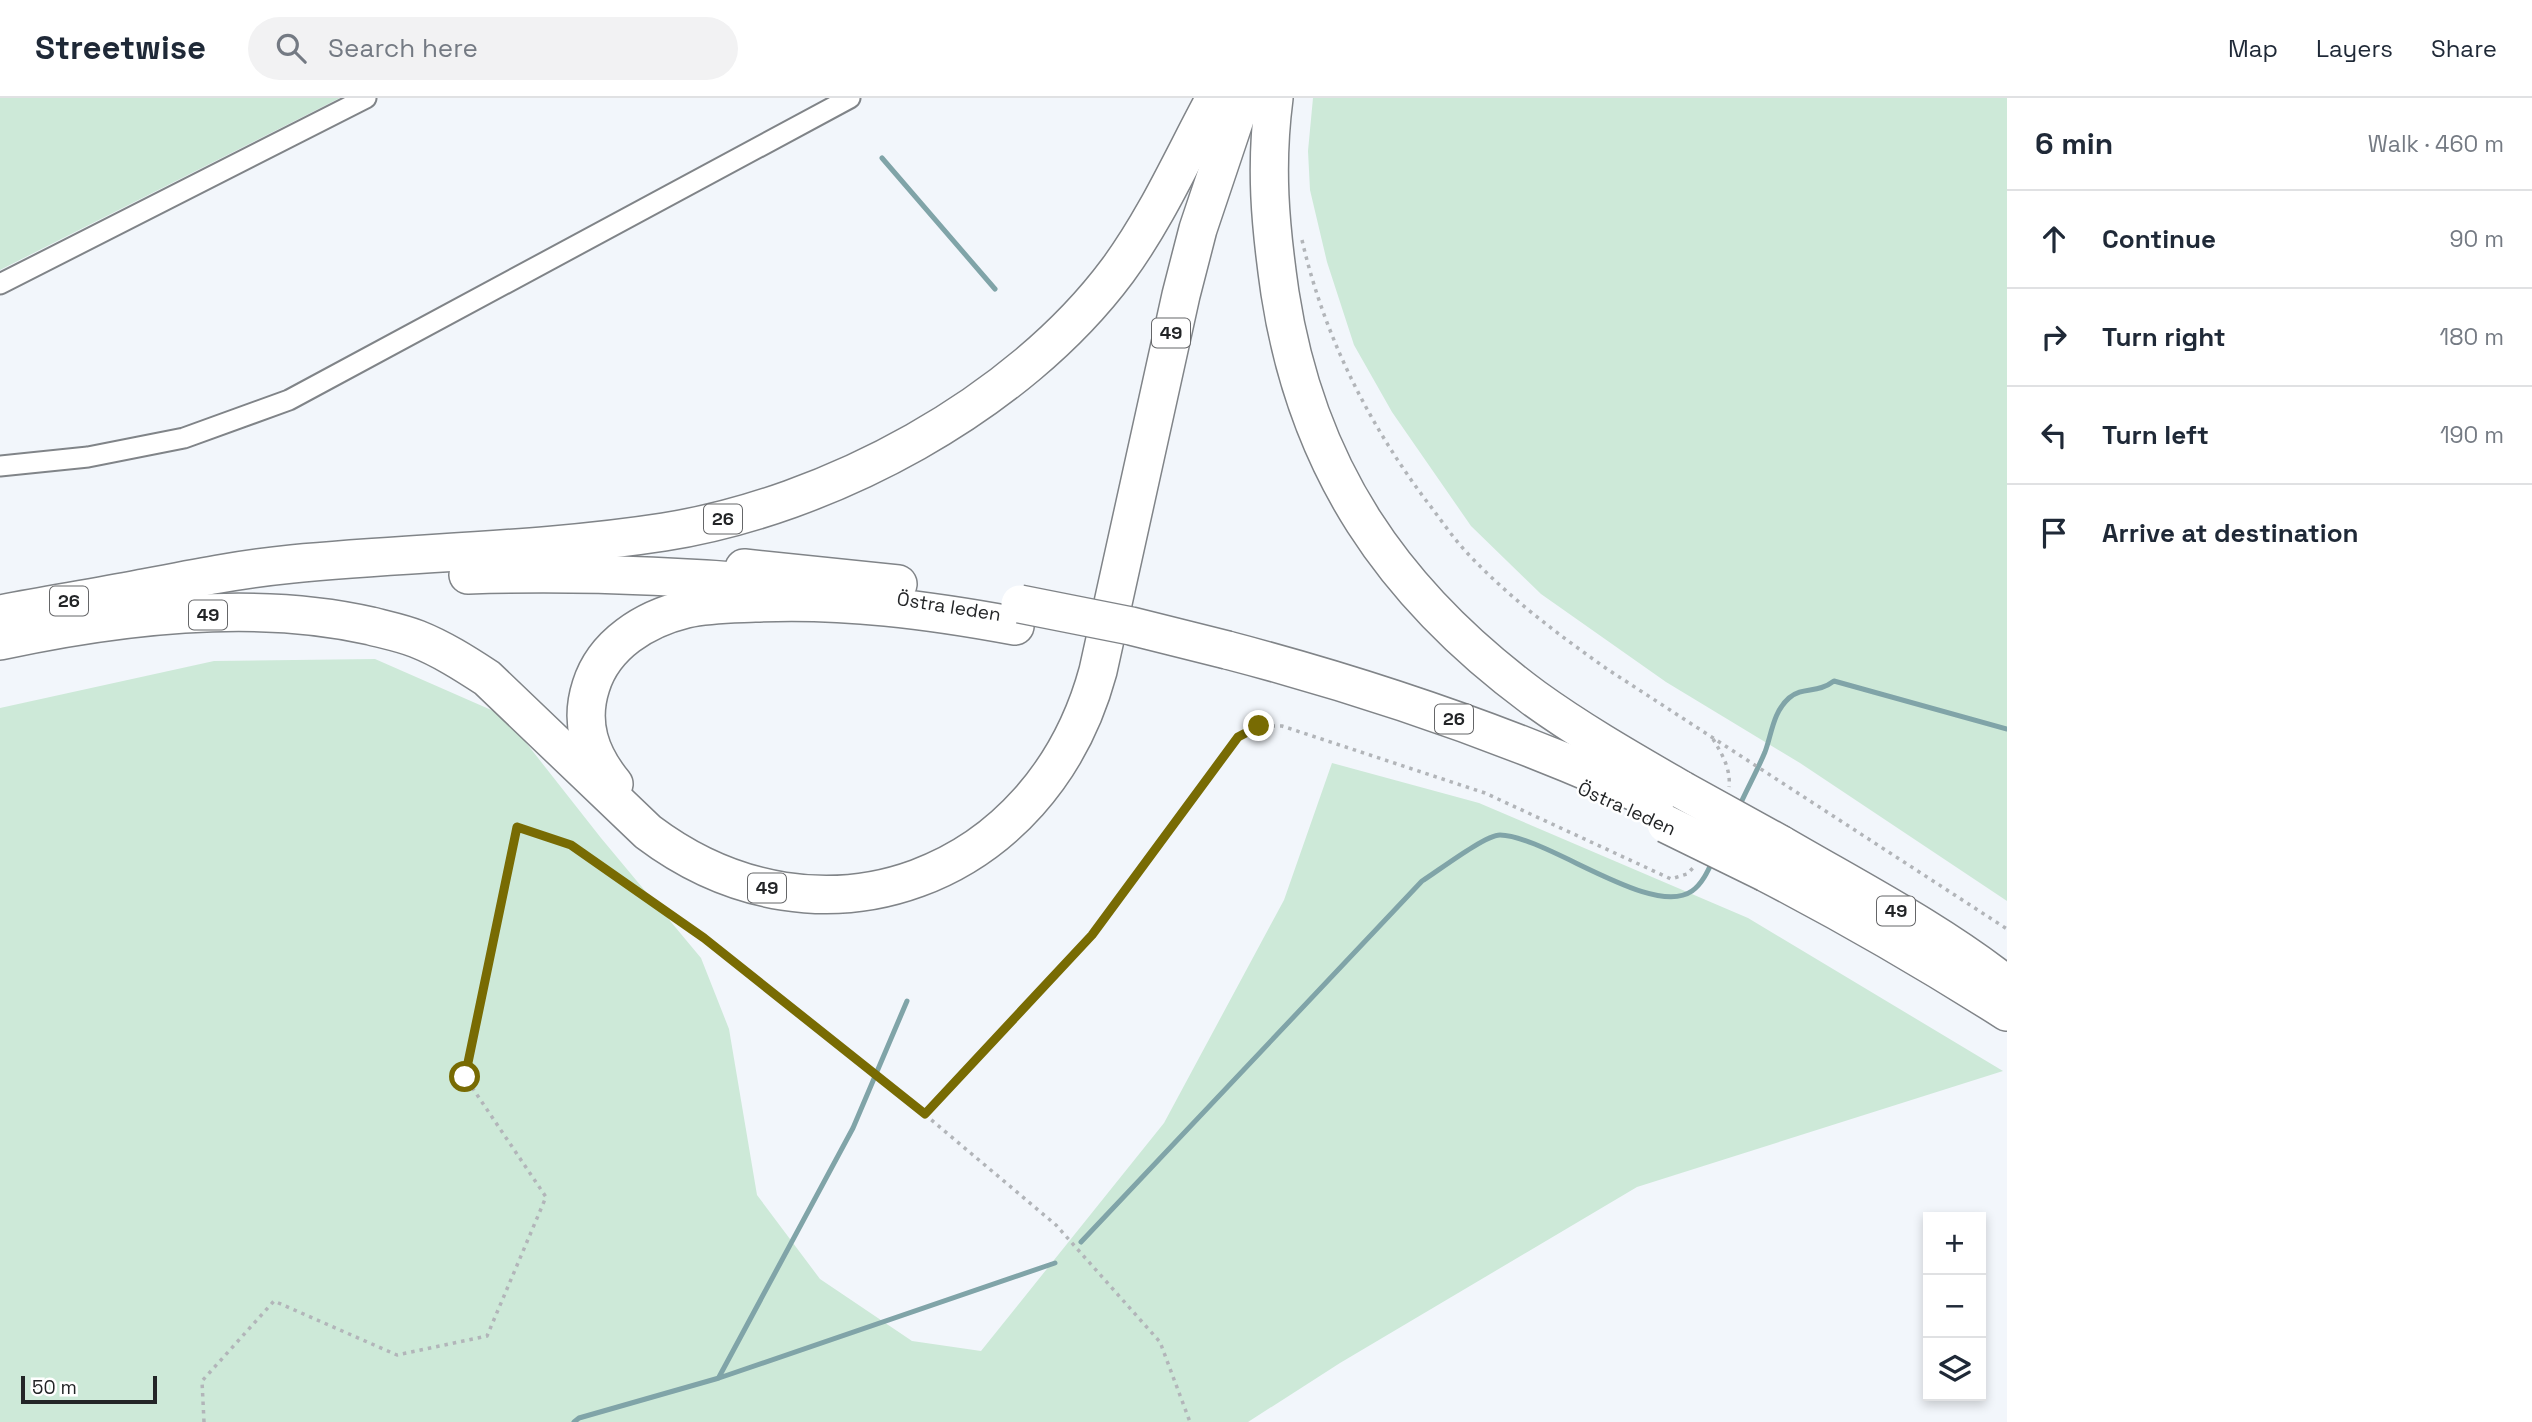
<!DOCTYPE html>
<html lang="en">
<head>
<meta charset="utf-8">
<style>
  body { margin:0; font-family:"Space Grotesk",sans-serif; background:#f2f2f3; color:#1f2937 }
  .controls { position:absolute; right:21px; bottom:21px; display:grid; overflow:hidden; border-radius:0px; box-shadow:0 4px 10px #0003 }
  .controls button { width:63px; height:63px; display:grid; place-items:center; padding:0; border:0; border-bottom:2px solid #e0e1e3; background:#fff; color:#1f2937; font:35px sans-serif }
  .scale { position:absolute; left:21px; bottom:18px; width:136px; box-sizing:border-box; padding-left:7px; border:4px solid #232527; border-top:0; font-size:19px; line-height:24px; white-space:nowrap; color:#232527; -webkit-text-stroke:5px #fff; paint-order:stroke }
  .stop { position:absolute; width:21px; height:21px; margin:-16px; border:5px solid #786b03; border-radius:50%; background:#fff }
  .stop.end { background:#786b03; border-color:#fff; box-shadow:0 2px 7px #0008 }
  .list { margin:0; padding:0; list-style:none }
  h2 { display:flex; justify-content:space-between; align-items:center; height:91px; margin:0; padding:0 28px; font-size:30px }
  h2 small { font-size:23px; font-weight:400; color:#747a83 }
  .list li { display:grid; grid-template-columns:46px 1fr auto; gap:21px; align-items:center; box-sizing:border-box; height:98px; padding:0 28px; border-top:2px solid #e0e1e3 }
  .list b { display:block; font-size:26px; white-space:nowrap }
  .list em { font-size:23px; font-style:normal; color:#747a83 }
  .icon { flex:none; width:38px; height:38px; fill:none; stroke:currentColor; stroke-width:2; stroke-linecap:round; stroke-linejoin:round }
  .map { position:relative; flex:none; width:2007px; height:1324px; overflow:hidden }
  header { display:flex; align-items:center; gap:42px; box-sizing:border-box; height:98px; padding:0 35px; background:#fff; border-bottom:2px solid #e0e1e3 }
  header strong { font-size:33px }
  nav { display:flex; gap:38px; margin-inline-start:auto; font-size:24px }
  .search { width:490px; height:63px; background:#f2f2f3; display:flex; align-items:center; gap:18px; box-sizing:border-box; padding:0 24px; border-radius:38px; color:#747a83; font-size:26px }
  main { display:flex }
  aside { flex:1; background:#fff }
  .map>svg:first-child { display:block }
</style>
</head>
<body>
<header>
<strong>Streetwise</strong>
<div class="search"><svg class="icon" aria-label="search" viewBox="0 0 24 24"><circle cx="10" cy="10" r="6"/><path d="M15 15l6 6"/></svg>Search here</div>
<nav><a>Map</a><a>Layers</a><a>Share</a></nav>
</header>
<main>
<div class="map">
<svg width="2007" height="1324" viewBox="0 0 2007 1324">
  <rect width="100%" height="100%" fill="#f2f6fb"/>
  <g fill="#cde9d8">
    <polygon points="0,0 340,0 0,172"/>
    <polygon points="1313,0 2007,0 2007,803 1800,665 1666,584 1541,496 1471,428 1392,314 1354,247 1327,164 1310,92 1308,53"/>
    <polygon points="375,561 505,618 601,740 701,860 729,931 757,1097 820,1181 912,1243 981,1253 1164,1025 1284,802 1332,665 1479,705 1748,820 2003,973 1637,1089 1340,1265 1248,1324 0,1324 0,610 214,563"/>
  </g>
  <g fill="none" stroke-linecap="round" stroke-linejoin="round">
    <g stroke="#80a4a8" stroke-width="5">
      <polyline points="882,60 995,191"/>
      <path d="M1739,709C1747,691 1757,673 1765,654C1772,635 1773,614 1789,600C1803,588 1817,596 1834,583L2007,631"/>
      <path d="M1081,1144L1422,783C1438,773 1485,737 1500,737C1547,738 1652,821 1692,793C1702,786 1708,773 1713,762"/>
      <polyline points="719,1279 853,1030 907,903"/>
      <polyline points="574,1324 579,1320 719,1280 1055,1165"/>
    </g>
    <g stroke="#808488" stroke-width="23">
      <g id="street">
        <polyline points="0,186 366,0"/>
        <polyline points="0,368 88,359 184,340 289,302 850,0"/>
      </g>
    </g>
    <g stroke="#808488" stroke-width="40">
      <g id="highway">
        <path d="M1274,0C1265,69 1270,126 1280,195C1307,370 1392,495 1534,600C1581,634 1632,663 1682,692"/>
        <polyline points="744,470 898,486"/>
        <path d="M468,477C568,474 669,477 770,486"/>
        <path d="M0,516C46,507 93,500 139,491C190,481 240,471 292,466C416,454 541,453 664,434C829,408 1018,307 1118,172C1157,119 1184,57 1215,0"/>
        <path d="M0,543C116,518 254,501 371,528C386,532 402,535 417,541C442,551 464,565 487,580L648,734C822,865 1042,780 1098,573L1181,197L1198,131L1242,0"/>
        <path d="M1227,552C1380,592 1529,644 1672,711"/>
        <path d="M614,686C590,657 579,625 591,588C604,546 645,521 686,511C708,506 733,506 755,505C843,501 929,512 1015,528"/>
        <path d="M1780,746C1857,791 1937,832 2007,887"/>
        <path d="M1766,775C1849,818 1928,864 2007,914"/>
      </g>
    </g>
    <g stroke="#b2b5b9" stroke-width="3.5" stroke-dasharray="3.5 5" stroke-linecap="butt">
      <path d="M1302,142C1324,238 1369,327 1428,405C1442,423 1455,443 1471,459C1512,502 1559,537 1607,571L2007,831"/>
      <path d="M1713,641C1722,656 1731,671 1729,689"/>
      <polyline points="925,1016 1092,837 1238,639 1259,628 1282,628 1485,695 1671,781 1687,776 1695,768"/>
      <polyline points="204,1324 202,1283 274,1203 397,1257 487,1238 546,1099 465,979 517,729 571,747 704,840 897,993 1056,1127 1160,1244 1190,1324"/>
    </g>
    <use href="#street" stroke="#fff" stroke-width="19"/>
    <use href="#highway" stroke="#fff" stroke-width="37"/>
    <g stroke="#808488" stroke-width="40" stroke-linecap="butt">
      <g id="highway-bridge">
        <polyline points="1020,506 1131,528 1227,552"/>
        <polyline points="1682,692 1780,746"/>
        <polyline points="1666,726 1766,775"/>
      </g>
    </g>
    <use href="#highway-bridge" stroke="#fff" stroke-width="37"/>
  </g>
  <g fill="none" stroke-linecap="round" stroke-linejoin="round">
    <polyline stroke="#786b03" stroke-width="9" points="465,979 517,729 571,747 704,840 925,1016 1092,837 1238,639 1259,628"/>
  </g>
  <g text-anchor="middle" stroke-width="5" stroke-linejoin="round" paint-order="stroke">
    <g fill="#fff" stroke="#656668" stroke-width="2">
      <rect x="1152" y="220.5" width="38" height="29" rx="5"/>
      <rect x="704" y="406.5" width="38" height="29" rx="5"/>
      <rect x="50" y="488.5" width="38" height="29" rx="5"/>
      <rect x="189" y="502.5" width="38" height="29" rx="5"/>
      <rect x="1435" y="606.5" width="38" height="29" rx="5"/>
      <rect x="748" y="775.5" width="38" height="29" rx="5"/>
      <rect x="1877" y="798.5" width="38" height="29" rx="5"/>
    </g>
    <g font-size="18" font-weight="bold" fill="#232527">
      <text x="1171" y="241">49</text>
      <text x="723" y="427">26</text>
      <text x="69" y="509">26</text>
      <text x="208" y="523">49</text>
      <text x="1454" y="627">26</text>
      <text x="767" y="796">49</text>
      <text x="1896" y="819">49</text>
    </g>
    <g font-size="19" fill="#232527" stroke="#fff">
      <text transform="translate(949 508) rotate(9)" y="7">Östra leden</text>
      <text transform="translate(1627 710) rotate(24)" y="7">Östra leden</text>
    </g>
  </g>
</svg>
<div class="controls">
<button>+</button>
<button>−</button>
<button><svg class="icon" aria-label="layers" viewBox="0 0 24 24"><path d="M12 4l9 5-9 5-9-5zM3 14l9 5 9-5"/></svg></button>
</div>
<div class="scale">50 m</div>
<div class="stop" style="left:465px;top:979px"></div>
<div class="stop end" style="left:1259px;top:628px"></div>
</div>
<aside>
<h2>6 min<small>Walk · 460 m</small></h2>
<ul class="list">
<li><svg class="icon" aria-label="ahead" viewBox="0 0 24 24"><path d="M12 20V5M6 11l6-6 6 6"/></svg><div><b>Continue</b></div><em>90 m</em></li>
<li><svg class="icon" aria-label="right" viewBox="0 0 24 24"><path d="M7 20v-9h11M14 6l5 5-5 5"/></svg><div><b>Turn right</b></div><em>180 m</em></li>
<li><svg class="icon" aria-label="left" viewBox="0 0 24 24"><path d="M17 20v-9H6M10 6l-5 5 5 5"/></svg><div><b>Turn left</b></div><em>190 m</em></li>
<li><svg class="icon" aria-label="arrive" viewBox="0 0 24 24"><path d="M6 21V4h12l-3 4 3 4H6"/></svg><div><b>Arrive at destination</b></div></li>
</ul>
</aside>
</main>
</body>
</html>
